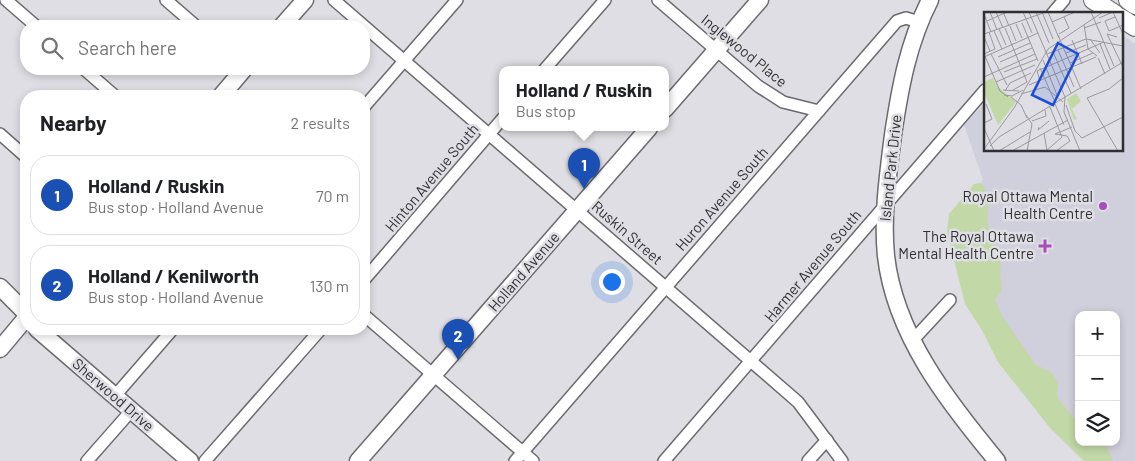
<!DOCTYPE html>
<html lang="en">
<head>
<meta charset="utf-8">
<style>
  body { margin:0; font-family:Barlow,sans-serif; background:#f2f2f2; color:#202124 }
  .controls { position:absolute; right:15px; bottom:15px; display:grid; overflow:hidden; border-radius:10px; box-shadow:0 2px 8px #0003 }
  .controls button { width:45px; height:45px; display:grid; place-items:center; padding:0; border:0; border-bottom:1px solid #e0e0e0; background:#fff; color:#202124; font:25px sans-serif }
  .you { position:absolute; left:611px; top:281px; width:18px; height:18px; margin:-12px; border:4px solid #fff; border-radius:50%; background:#1a73e8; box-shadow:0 0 0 8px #1a73e833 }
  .badge { display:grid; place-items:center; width:32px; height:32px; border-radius:50%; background:#2563eb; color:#fff; font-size:16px; font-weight:700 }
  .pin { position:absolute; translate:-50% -41px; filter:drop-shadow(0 1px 2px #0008) }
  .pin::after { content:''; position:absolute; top:26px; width:18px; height:15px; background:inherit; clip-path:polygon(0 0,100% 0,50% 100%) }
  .popup { position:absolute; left:499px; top:66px; width:170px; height:65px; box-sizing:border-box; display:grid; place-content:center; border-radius:10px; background:#fff; filter:drop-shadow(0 1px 4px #0005); font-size:16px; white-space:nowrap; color:#757577 }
  .popup b { font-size:19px; color:#202124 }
  .popup::after { content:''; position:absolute; left:50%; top:100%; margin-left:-10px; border:10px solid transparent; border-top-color:#fff }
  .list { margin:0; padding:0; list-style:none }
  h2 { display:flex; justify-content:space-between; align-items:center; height:65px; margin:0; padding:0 20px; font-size:21px }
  h2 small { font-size:16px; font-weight:400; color:#757577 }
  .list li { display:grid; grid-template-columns:32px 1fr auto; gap:15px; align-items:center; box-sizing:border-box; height:80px; margin:0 10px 10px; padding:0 10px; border:1px solid #e0e0e0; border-radius:20px }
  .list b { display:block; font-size:19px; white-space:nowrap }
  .list p { margin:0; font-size:16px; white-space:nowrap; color:#757577 }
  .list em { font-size:16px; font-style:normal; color:#757577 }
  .icon { flex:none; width:28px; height:28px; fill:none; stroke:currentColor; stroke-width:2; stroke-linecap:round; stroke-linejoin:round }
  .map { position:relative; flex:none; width:1135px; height:461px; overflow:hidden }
  .search { position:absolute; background:#fff; box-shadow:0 2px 8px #0003; left:20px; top:20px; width:350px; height:55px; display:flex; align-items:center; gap:12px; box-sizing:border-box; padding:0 18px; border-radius:20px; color:#757577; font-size:19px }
  .panel { position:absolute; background:#fff; box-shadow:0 2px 8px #0003; left:20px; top:90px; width:350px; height:245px; border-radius:20px }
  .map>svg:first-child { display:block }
</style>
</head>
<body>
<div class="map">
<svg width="1135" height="461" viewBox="0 0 1135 461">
  <rect width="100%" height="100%" fill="#dedee4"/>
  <path fill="#d0cfdc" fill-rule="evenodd" d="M1121,34L1135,44V461H1092L1032,400L951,219L983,180L964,125L985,103V150H1121ZM1079,315H1116V442H1079Z"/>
  <path fill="#c2d8a7" d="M980,183C992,193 986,213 988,227C989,235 995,240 998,248C1002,262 999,275 1002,290L995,300L1002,316L1035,364L1052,373L1058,384L1057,396L1060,401L1079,424V442H1102L1107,448L1113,461H1084L1050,428L998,362L983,332L965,304L947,232L949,214L974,184Z"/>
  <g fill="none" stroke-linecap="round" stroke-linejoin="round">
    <g stroke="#6a6a6f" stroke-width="14">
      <g id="street">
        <polyline points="6,0 36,26"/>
        <polyline points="166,0 196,26"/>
        <polyline points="334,0 798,402 842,461"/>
        <polyline points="658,0 758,86 783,102 819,111"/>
        <polyline points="1052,14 1064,0"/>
        <polyline points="84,69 115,96"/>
        <polyline points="544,70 605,0"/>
        <polyline points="364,107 457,0"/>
        <polyline points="0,134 26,157"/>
        <polyline points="364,280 503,118"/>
        <polyline points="364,315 533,461"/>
        <polyline points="913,340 950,300"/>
        <polyline points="114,397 173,329"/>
        <polyline points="87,461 131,411"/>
        <polyline points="205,461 321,329"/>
        <polyline points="515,461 897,21 906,18 919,22"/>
        <polyline points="664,461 985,90"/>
        <polyline points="808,461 827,440"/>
      </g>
    </g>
    <g stroke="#6a6a6f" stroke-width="19">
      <g id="secondary">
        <path d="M930,0C908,43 900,88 893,135C888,174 882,216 886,256C895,335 948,402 997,461"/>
        <polyline points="282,26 305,0"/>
        <polyline points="221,96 244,69"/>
        <polyline points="665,109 760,0"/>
        <polyline points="0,287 26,313"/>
        <polyline points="37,329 190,461"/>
        <polyline points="0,349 26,318"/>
        <polyline points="358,461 649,128"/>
      </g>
    </g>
    <g stroke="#6a6a6f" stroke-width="20">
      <g id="primary">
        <polyline points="1093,0 1115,14"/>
        <polyline points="1128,0 1135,5"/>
        <polyline points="1121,18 1135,27"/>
      </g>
    </g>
    <use href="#street" stroke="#fff" stroke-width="11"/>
    <use href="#secondary" stroke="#fff" stroke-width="16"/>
    <use href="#primary" stroke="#fff" stroke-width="18"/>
  </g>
  <g fill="#a94eb8" stroke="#dedee4" stroke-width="2">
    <circle cx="1103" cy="206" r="5"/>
    <path d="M1042.5 238.5h5v5h5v5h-5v5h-5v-5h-5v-5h5z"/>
  </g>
  <g text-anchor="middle" stroke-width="5" stroke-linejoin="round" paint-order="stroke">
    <g font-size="15" fill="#303032" stroke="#dedee4">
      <text transform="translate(744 51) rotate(39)" y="5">Inglewood Place</text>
      <text transform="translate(891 168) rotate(-84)" y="5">Island Park Drive</text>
      <text transform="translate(432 178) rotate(-50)" y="5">Hinton Avenue South</text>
      <text transform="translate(722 199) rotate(-49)" y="5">Huron Avenue South</text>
      <text transform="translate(627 233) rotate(41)" y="5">Ruskin Street</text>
      <text transform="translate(813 266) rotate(-50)" y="5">Harmer Avenue South</text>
      <text transform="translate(524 272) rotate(-49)" y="5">Holland Avenue</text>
      <text transform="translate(113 395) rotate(41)" y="5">Sherwood Drive</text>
    </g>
    <g font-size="15" fill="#303032" stroke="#dedee4" text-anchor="end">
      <text x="1093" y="202">Royal Ottawa Mental<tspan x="1093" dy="17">Health Centre</tspan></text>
      <text x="1034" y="242">The Royal Ottawa<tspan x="1034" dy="17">Mental Health Centre</tspan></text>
    </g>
  </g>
  <g transform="translate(984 12)">
    <rect width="139" height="139" fill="#dedee4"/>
    <path d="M9,66L13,74L32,90L14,113L0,80V70ZM92,81L97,89L88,97L93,107L90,108L83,87Z" fill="#c2d8a7"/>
    <path fill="none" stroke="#98989d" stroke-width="1" d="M6,0L13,18M12,0L19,16M19,0L25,14M39,0L48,21M45,0L81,85M52,0L65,31M58,0L69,27M64,0L75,26M107,0L130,54M129,0L139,22M0,2L7,20M131,5L121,9L125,19L139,13M115,6L129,0M3,9L23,0M68,10L91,0M38,11L54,49M32,12L38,26M100,13L104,37L113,44M26,14L32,29M21,16L43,70M100,16L117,10M15,17L22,33M10,19L18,37M0,22L62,0M75,22L85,16L80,5M74,23L97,77M0,25L6,39M133,25L123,22L139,55M106,27L116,41M88,28L98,52M116,32L126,57M74,38L90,75M69,40L87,81M82,41L102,33M0,42L11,37L5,20M0,42L16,79L24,85M7,42L23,73M63,42L102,27L139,34M0,45L54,21M14,45L46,31M114,46L121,62M59,48L73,83M16,50L48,36M86,51L109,41M56,56L71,90M20,60L53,47M0,65L51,42M56,69L53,59L120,30M12,70L51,53M45,73L112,45M19,78L35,79M29,78L43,70M21,79L26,71L47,61M37,82L61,75L79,90M20,83L28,84L39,78M27,85L37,93L43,106M81,85L80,100L96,139M71,92L80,113M82,93L91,119L98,126L139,105M42,103L48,112L43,139M48,109L62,104L61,98M0,111L8,107L2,92M55,115L54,118L65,109M0,116L10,139M60,121L63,139M6,134L15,125L139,50M0,137L30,96L64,37L119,0M15,139L46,120M28,139L84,108M62,139L78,125L66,95M72,139L86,129L83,124L71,122L88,115M134,139L103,86L125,77L139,66"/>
    <path fill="#1d4ed8" fill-opacity="0.15" stroke="#1d4ed8" stroke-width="2.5" d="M74,31L94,42L69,93L48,83Z"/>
    <rect width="139" height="139" fill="none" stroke="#303032" stroke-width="2.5"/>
  </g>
</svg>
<div class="controls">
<button>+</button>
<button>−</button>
<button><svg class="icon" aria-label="layers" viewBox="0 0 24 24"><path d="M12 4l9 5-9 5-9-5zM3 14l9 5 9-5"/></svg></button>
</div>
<div class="you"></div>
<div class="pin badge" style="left:584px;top:189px;background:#1a4fb4">1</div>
<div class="popup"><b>Holland / Ruskin</b>Bus stop</div>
<div class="pin badge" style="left:458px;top:360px;background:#1a4fb4">2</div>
<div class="search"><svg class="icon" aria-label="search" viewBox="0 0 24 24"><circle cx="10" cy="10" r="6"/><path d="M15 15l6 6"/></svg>Search here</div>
<section class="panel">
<h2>Nearby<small>2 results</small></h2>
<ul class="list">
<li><span class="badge" style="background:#1a4fb4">1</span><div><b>Holland / Ruskin</b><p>Bus stop · Holland Avenue</p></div><em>70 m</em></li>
<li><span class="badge" style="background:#1a4fb4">2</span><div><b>Holland / Kenilworth</b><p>Bus stop · Holland Avenue</p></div><em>130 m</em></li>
</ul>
</section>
</div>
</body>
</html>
